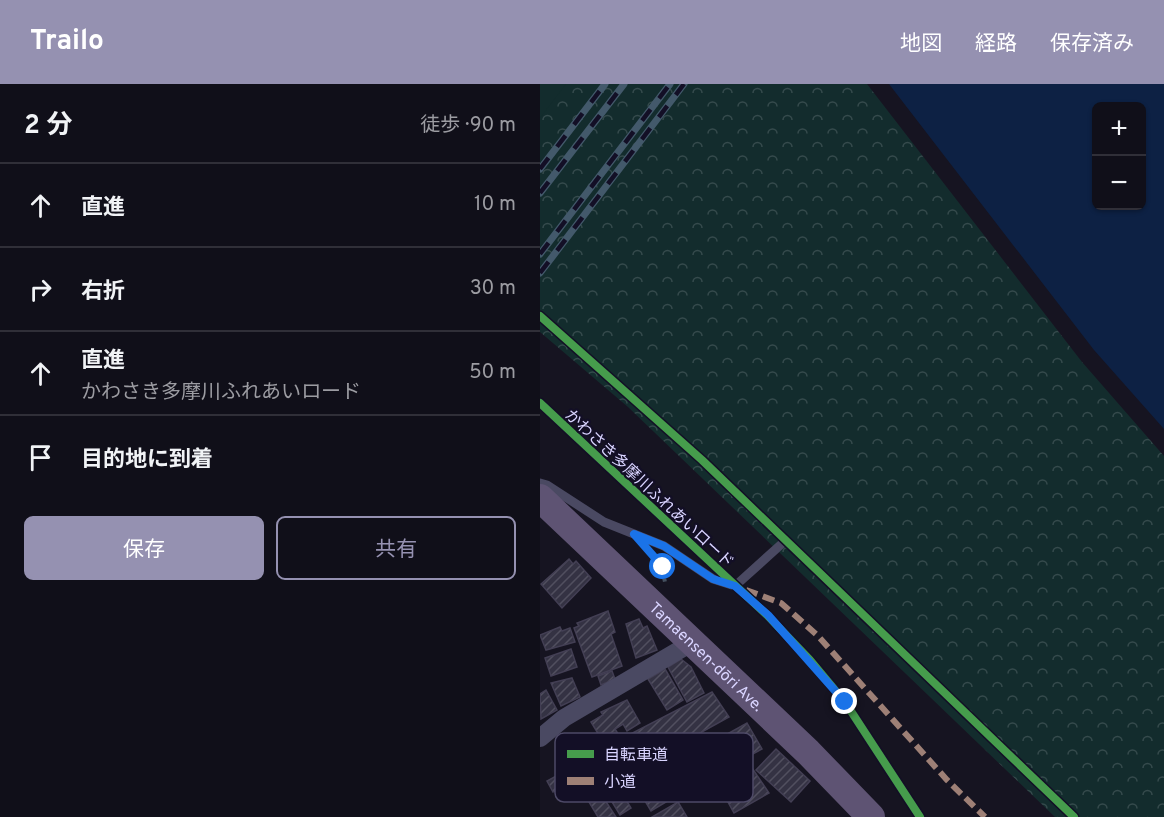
<!DOCTYPE html>
<html lang="ja">
<head>
<meta charset="utf-8">
<style>
  body { margin:0; font-family:Overpass,"Noto Sans JP",sans-serif; background:#1e1d26; color:#f1f3f6 }
  .controls { position:absolute; right:18px; top:18px; display:grid; overflow:hidden; border-radius:9px; box-shadow:0 2px 4px #0004 }
  .controls button { width:54px; height:54px; display:grid; place-items:center; padding:0; border:0; border-bottom:2px solid #302f38; background:#100f19; color:#f1f3f6; font:30px sans-serif }
  .stop { position:absolute; width:18px; height:18px; margin:-14px; border:4px solid #1a73e8; border-radius:50%; background:#fff }
  .stop.end { background:#1a73e8; border-color:#fff; box-shadow:0 2px 6px #0008 }
  .list { margin:0; padding:0; list-style:none }
  h2 { display:flex; justify-content:space-between; align-items:center; height:78px; margin:0; padding:0 24px; font-size:26px }
  h2 small { font-size:20px; font-weight:400; color:#9c9ca2 }
  .list li { display:grid; grid-template-columns:39px 1fr auto; gap:18px; align-items:center; box-sizing:border-box; height:84px; padding:0 24px; border-top:2px solid #302f38 }
  .list b { display:block; font-size:22px; white-space:nowrap }
  .list p { margin:0; font-size:20px; white-space:nowrap; color:#9c9ca2 }
  .list em { font-size:20px; font-style:normal; color:#9c9ca2 }
  .actions { display:flex; gap:12px; padding:18px 24px }
  .actions a { flex:1; padding:14px 0; border:2px solid #9591b1; border-radius:9px; text-align:center; font-size:21px; color:#9591b1 }
  .actions .main { background:#9591b1; color:#fff }
  .icon { flex:none; width:33px; height:33px; fill:none; stroke:currentColor; stroke-width:2; stroke-linecap:round; stroke-linejoin:round }
  .map { position:relative; flex:none; width:624px; height:733px; overflow:hidden }
  header { display:flex; align-items:center; gap:36px; box-sizing:border-box; height:84px; padding:0 30px; background:#9591b1; color:#fff }
  header strong { font-size:28px }
  nav { display:flex; gap:33px; margin-inline-start:auto; font-size:21px }
  main { display:flex }
  aside { flex:1; background:#100f19 }
  .map>svg:first-child { display:block }
</style>
</head>
<body>
<header>
<strong>Trailo</strong>
<nav><a>地図</a><a>経路</a><a>保存済み</a></nav>
</header>
<main>
<aside>
<h2>2 分<small>徒歩 · 90 m</small></h2>
<ul class="list">
<li><svg class="icon" aria-label="ahead" viewBox="0 0 24 24"><path d="M12 20V5M6 11l6-6 6 6"/></svg><div><b>直進</b></div><em>10 m</em></li>
<li><svg class="icon" aria-label="right" viewBox="0 0 24 24"><path d="M7 20v-9h11M14 6l5 5-5 5"/></svg><div><b>右折</b></div><em>30 m</em></li>
<li><svg class="icon" aria-label="ahead" viewBox="0 0 24 24"><path d="M12 20V5M6 11l6-6 6 6"/></svg><div><b>直進</b><p>かわさき多摩川ふれあいロード</p></div><em>50 m</em></li>
<li><svg class="icon" aria-label="arrive" viewBox="0 0 24 24"><path d="M6 21V4h12l-3 4 3 4H6"/></svg><div><b>目的地に到着</b></div></li>
</ul>
<div class="actions"><a class="main">保存</a><a>共有</a></div>
</aside>
<div class="map">
<svg width="624" height="733" viewBox="0 0 624 733">
  <defs>
    <pattern id="forest-crowns" width="20" height="18" patternUnits="userSpaceOnUse" patternTransform="scale(1.5)"><rect width="20" height="18" fill="#132c2d"/><path d="M2 6a3 3 0 1 1 6 0M12 15a3 3 0 1 1 6 0" fill="none" stroke="#354a4c"/></pattern>
    <pattern id="building-hatch" width="6" height="6" patternUnits="userSpaceOnUse" patternTransform="scale(1.5)"><rect width="6" height="6" fill="#343243"/><path d="M-1 1l2-2M0 6l6-6M5 7l2-2" fill="none" stroke="#514f5f"/></pattern>
  </defs>
  <rect width="100%" height="100%" fill="#161421"/>
  <polygon fill="url(#forest-crowns)" points="0,0 327,0 542,278 624,372 624,733 515,733 88,323 0,248"/>
  <polygon fill="#132c2d" points="0,0 26,0 0,34"/>
  <path fill="#0d2144" fill-rule="evenodd" d="M349,0H624V345L554,266ZM556,22H602V122H556Z"/>
  <g fill="url(#building-hatch)" stroke="#433f54" stroke-width="1.5">
    <polygon points="29,475 33,480 36,477 51,494 22,524 1,500"/>
    <polygon points="68,527 75,548 71,550 82,582 52,593 34,544 39,542 37,539"/>
    <polygon points="99,535 103,544 107,542 117,566 96,574 86,540"/>
    <polygon points="20,543 22,547 30,544 35,558 6,566 0,551"/>
    <polygon points="31,565 37,583 11,592 5,574"/>
    <polygon points="141,575 151,583 164,609 147,618 128,583"/>
    <polygon points="125,585 143,616 127,626 108,595"/>
    <polygon points="72,587 75,595 61,601 58,592"/>
    <polygon points="32,594 40,613 21,622 11,599"/>
    <polygon points="6,606 17,626 1,635 0,610"/>
    <polygon points="172,608 189,633 133,664 125,649 118,653 124,662 86,683 73,659"/>
    <polygon points="87,616 100,639 87,647 83,640 75,645 80,653 65,661 51,638 63,631 61,628"/>
    <polygon points="207,639 222,665 149,705 135,679"/>
    <polygon points="236,665 270,697 251,718 216,686"/>
    <polygon points="115,674 133,706 122,712 126,718 111,727 89,690"/>
    <polygon points="212,684 229,709 194,729 178,700 203,685 205,688"/>
    <polygon points="18,691 24,702 13,708 7,697"/>
    <polygon points="80,706 91,724 80,731 69,713"/>
    <polygon points="61,710 76,733 58,733 49,718"/>
    <polygon points="138,718 147,733 112,733"/>
  </g>
  <g fill="none" stroke-linecap="round" stroke-linejoin="round">
    <polyline stroke="#44505f" stroke-width="4" stroke-dasharray="3 4.5" stroke-linecap="butt" points="121,480 125,498"/>
    <polyline stroke="#4a4962" stroke-width="9" points="0,399 7,401 64,438 124,462 173,495 195,502 246,456"/>
    <polyline stroke="#4a4962" stroke-width="18" points="0,654 24,634 153,558"/>
    <path stroke="#5e5373" stroke-width="28" id="s1" d="M0,414L268,668L331,733"/>
    <g stroke="#43596b" stroke-width="7">
      <g id="rail">
        <polyline points="0,85 65,0"/>
        <polyline points="0,109 84,0"/>
        <polyline points="0,170 130,0"/>
        <polyline points="0,189 144,0"/>
      </g>
    </g>
    <use href="#rail" stroke="#130f26" stroke-width="4.5" stroke-dasharray="14" stroke-linecap="butt"/>
    <polyline stroke="#9e8076" stroke-width="6" stroke-dasharray="12 6" stroke-linecap="butt" points="206,506 241,519 278,552 407,696 445,733"/>
    <g stroke="#130f26" stroke-width="11">
      <g id="cycleway">
        <polyline points="0,232 162,376 534,733"/>
        <polyline points="0,319 227,531 270,576 305,618 380,733"/>
      </g>
    </g>
    <use href="#cycleway" stroke="#469c4c" stroke-width="8"/>
  </g>
  <g fill="none" stroke-linecap="round" stroke-linejoin="round">
    <polyline stroke="#1a73e8" stroke-width="8" points="123,483 94,450 124,462 173,495 195,502 228,531 305,618"/>
  </g>
  <g text-anchor="middle" stroke-width="4.5" stroke-linejoin="round" paint-order="stroke">
    <g font-size="16" fill="#d9d4ff" stroke="#130f26">
      <text transform="translate(110 404) rotate(43)" y="6">かわさき多摩川ふれあいロード</text>
      <text dy="6" stroke="none"><textPath href="#s1" startOffset="230">Tamaensen-dōri Ave.</textPath></text>
    </g>
  </g>
  <rect x="15" y="649" width="198" height="69" rx="9" fill="#130f26" stroke="#4e4a67" stroke-width="1.5"/>
  <rect x="27" y="666" width="27" height="8" fill="#469c4c"/>
  <rect x="27" y="693" width="27" height="8" fill="#9e8076"/>
  <g font-size="16" fill="#d9d4ff">
    <text x="64" y="676">自転車道</text>
    <text x="64" y="703">小道</text>
  </g>
</svg>
<div class="controls">
<button>+</button>
<button>−</button>
</div>
<div class="stop" style="left:123px;top:483px"></div>
<div class="stop end" style="left:305px;top:618px"></div>
</div>
</main>
</body>
</html>
